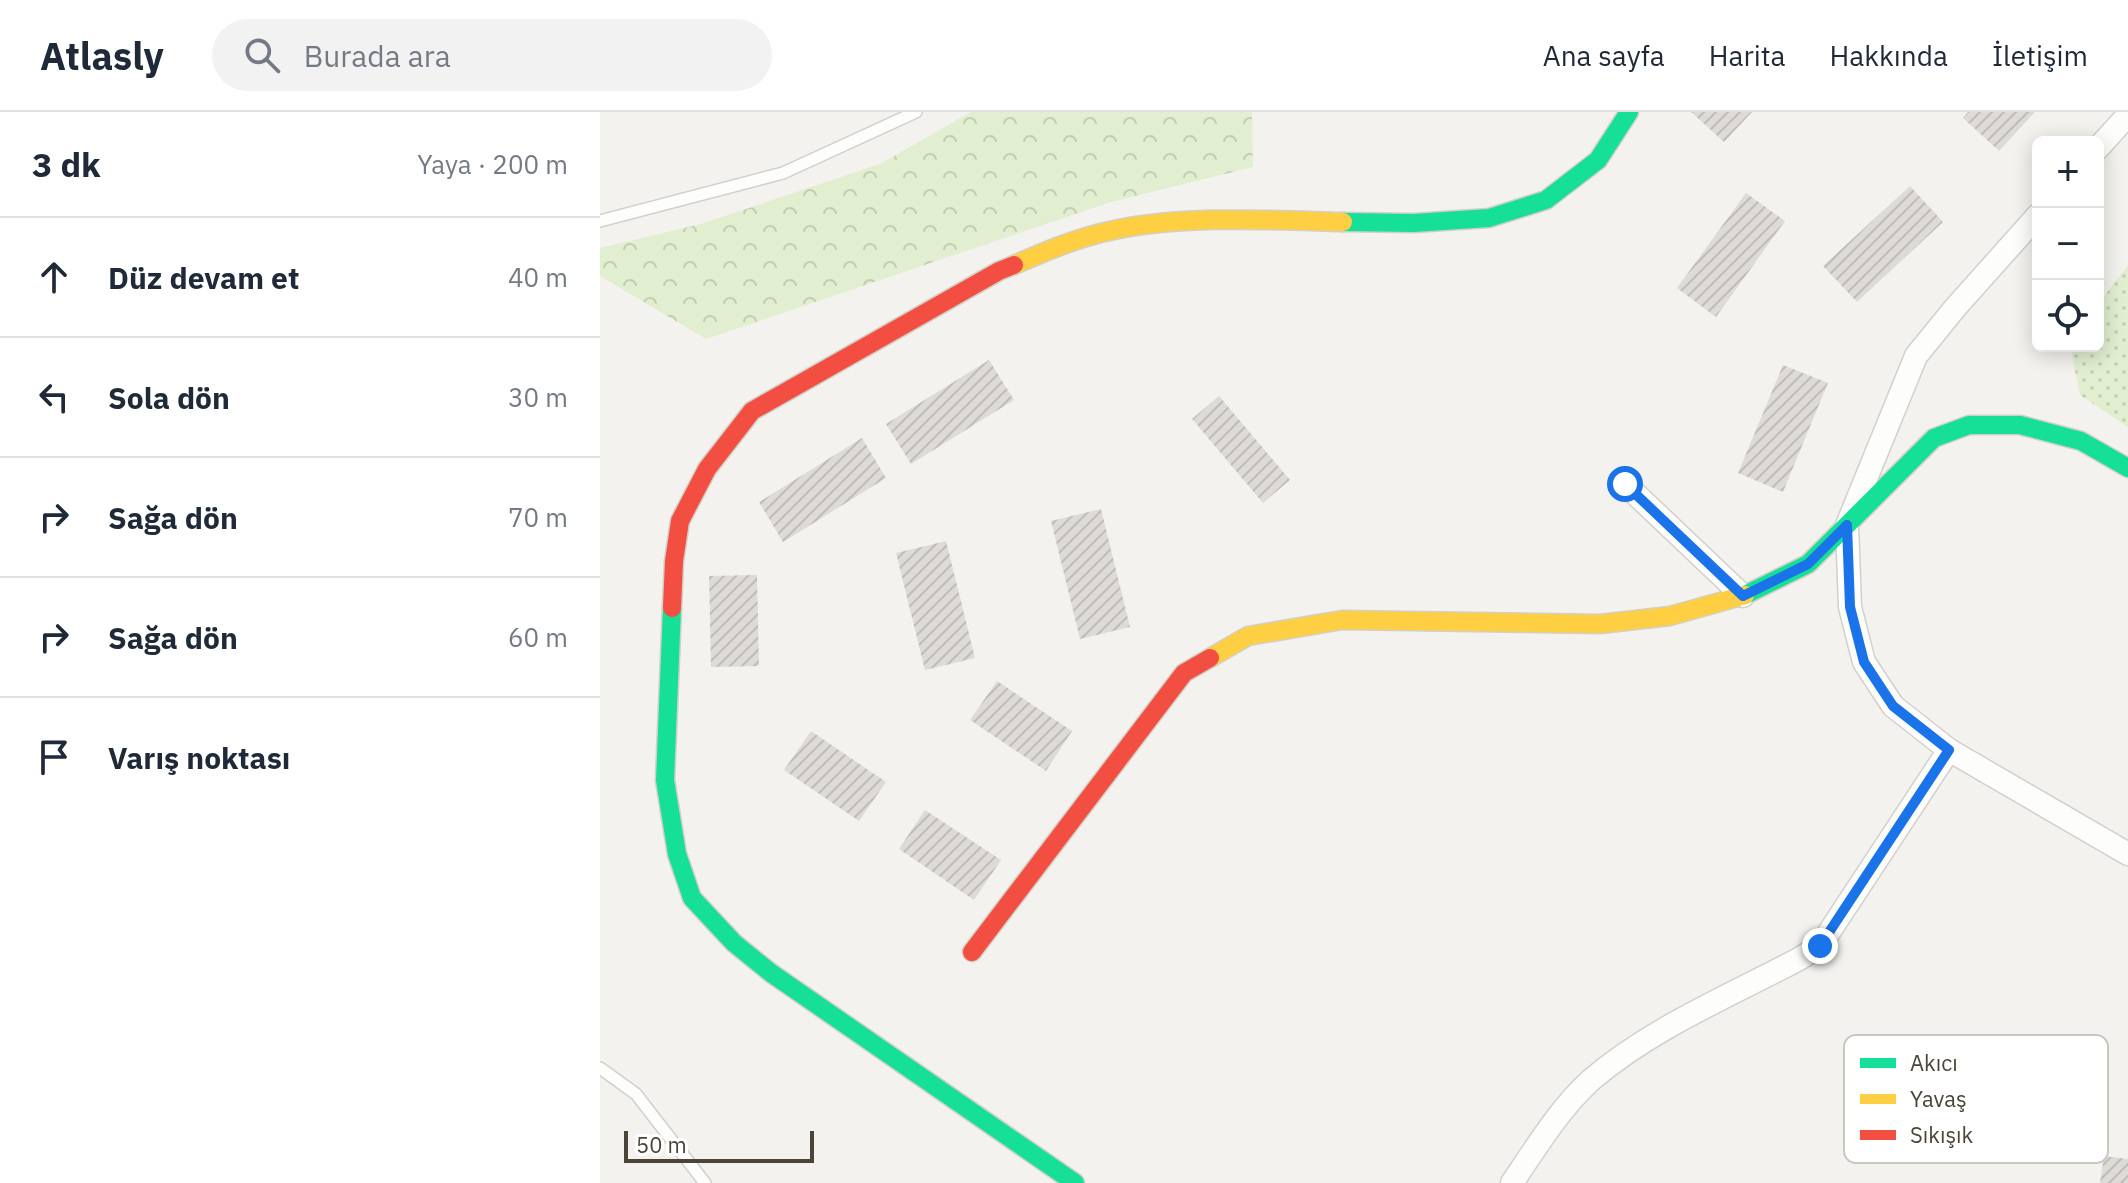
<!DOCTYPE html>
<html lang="tr">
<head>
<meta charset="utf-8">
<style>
  body { margin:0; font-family:"IBM Plex Sans",sans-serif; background:#f2f2f3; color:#1f2937 }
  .controls { position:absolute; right:24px; top:24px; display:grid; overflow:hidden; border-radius:12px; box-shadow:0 4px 20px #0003 }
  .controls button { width:72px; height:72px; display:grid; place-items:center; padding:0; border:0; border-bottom:2px solid #e0e1e3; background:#fff; color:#1f2937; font:40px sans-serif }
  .scale { position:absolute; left:24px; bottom:20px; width:190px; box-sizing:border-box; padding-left:8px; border:4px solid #4b4439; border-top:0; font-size:22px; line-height:28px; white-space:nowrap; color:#4b4439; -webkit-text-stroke:6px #fff; paint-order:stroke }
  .stop { position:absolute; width:24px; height:24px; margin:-18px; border:6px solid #1a73e8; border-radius:50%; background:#fff }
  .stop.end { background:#1a73e8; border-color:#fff; box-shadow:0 2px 8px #0008 }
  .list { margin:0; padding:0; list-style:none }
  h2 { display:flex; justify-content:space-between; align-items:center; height:104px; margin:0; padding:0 32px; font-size:34px }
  h2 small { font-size:26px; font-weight:400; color:#747a83 }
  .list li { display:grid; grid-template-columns:52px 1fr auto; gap:24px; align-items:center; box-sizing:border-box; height:120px; padding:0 32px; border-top:2px solid #e0e1e3 }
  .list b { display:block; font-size:30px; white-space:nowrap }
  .list em { font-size:26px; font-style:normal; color:#747a83 }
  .icon { flex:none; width:44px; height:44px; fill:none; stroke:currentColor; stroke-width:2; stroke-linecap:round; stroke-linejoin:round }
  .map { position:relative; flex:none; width:1528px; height:1071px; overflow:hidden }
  header { display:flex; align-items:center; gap:48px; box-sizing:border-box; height:112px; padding:0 40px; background:#fff; border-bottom:2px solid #e0e1e3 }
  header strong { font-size:38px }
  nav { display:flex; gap:44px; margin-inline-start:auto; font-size:28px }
  .search { width:560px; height:72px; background:#f2f2f3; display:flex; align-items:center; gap:20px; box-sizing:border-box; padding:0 28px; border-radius:44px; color:#747a83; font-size:30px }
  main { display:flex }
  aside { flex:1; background:#fff }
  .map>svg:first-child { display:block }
</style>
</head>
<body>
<header>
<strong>Atlasly</strong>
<div class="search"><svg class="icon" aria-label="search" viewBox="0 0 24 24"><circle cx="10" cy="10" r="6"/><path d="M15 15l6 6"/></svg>Burada ara</div>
<nav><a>Ana sayfa</a><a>Harita</a><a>Hakkında</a><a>İletişim</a></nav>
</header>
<main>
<aside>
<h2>3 dk<small>Yaya · 200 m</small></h2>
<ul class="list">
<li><svg class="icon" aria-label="ahead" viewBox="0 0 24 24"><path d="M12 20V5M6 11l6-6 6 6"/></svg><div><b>Düz devam et</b></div><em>40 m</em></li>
<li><svg class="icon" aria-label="left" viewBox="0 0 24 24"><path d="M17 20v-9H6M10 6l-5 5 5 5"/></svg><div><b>Sola dön</b></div><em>30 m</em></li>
<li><svg class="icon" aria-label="right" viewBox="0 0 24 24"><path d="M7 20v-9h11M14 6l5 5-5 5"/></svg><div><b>Sağa dön</b></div><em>70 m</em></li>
<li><svg class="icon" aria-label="right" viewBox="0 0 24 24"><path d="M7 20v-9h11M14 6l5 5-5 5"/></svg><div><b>Sağa dön</b></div><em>60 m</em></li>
<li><svg class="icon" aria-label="arrive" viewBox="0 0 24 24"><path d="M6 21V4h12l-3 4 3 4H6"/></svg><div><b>Varış noktası</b></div></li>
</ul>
</aside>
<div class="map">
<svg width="1528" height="1071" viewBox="0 0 1528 1071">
  <defs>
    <pattern id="grass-dots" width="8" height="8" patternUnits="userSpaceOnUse" patternTransform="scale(2)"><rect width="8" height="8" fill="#e1eecf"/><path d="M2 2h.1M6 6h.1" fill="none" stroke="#c3cdb2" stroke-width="1.8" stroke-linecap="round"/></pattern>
    <pattern id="forest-crowns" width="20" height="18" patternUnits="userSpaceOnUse" patternTransform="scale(2)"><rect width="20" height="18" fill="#e1eecf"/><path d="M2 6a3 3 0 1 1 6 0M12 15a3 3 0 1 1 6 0" fill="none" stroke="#c3cdb2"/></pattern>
    <pattern id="building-hatch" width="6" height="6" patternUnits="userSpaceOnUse" patternTransform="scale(2)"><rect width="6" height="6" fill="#dedbd6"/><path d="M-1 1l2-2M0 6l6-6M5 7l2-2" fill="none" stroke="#c0bdb8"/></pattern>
  </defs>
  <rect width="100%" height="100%" fill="#f4f2ee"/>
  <polygon fill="url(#grass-dots)" points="1528,153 1528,315 1480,283 1470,234 1498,234 1498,192"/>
  <polygon fill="url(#forest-crowns)" points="371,0 652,0 653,55 511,90 106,227 0,164 0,136 101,112 280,52"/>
  <g fill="url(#building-hatch)">
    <polygon points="1091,0 1152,0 1124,30"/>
    <polygon points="1368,0 1435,0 1399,39 1363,6"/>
    <polygon points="1310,74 1343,110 1257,190 1223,154"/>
    <polygon points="1146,81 1185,109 1116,205 1077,176"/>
    <polygon points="389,248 414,288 311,352 286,312"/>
    <polygon points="1183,253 1228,271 1183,380 1138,361"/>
    <polygon points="619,284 690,368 663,391 592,307"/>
    <polygon points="262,326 286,366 183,430 159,390"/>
    <polygon points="501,397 530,515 480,527 451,409"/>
    <polygon points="346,429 375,546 325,558 296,441"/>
    <polygon points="157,463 159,554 111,555 109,464"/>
    <polygon points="397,569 472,619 446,659 370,608"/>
    <polygon points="211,619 286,670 259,709 184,658"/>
    <polygon points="325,698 401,748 374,788 299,737"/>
    <polygon points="1504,1044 1528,1047 1528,1071 1500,1071"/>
  </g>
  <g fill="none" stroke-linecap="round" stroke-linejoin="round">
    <g stroke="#d2d0cb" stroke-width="14">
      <g id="lane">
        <polyline points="0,109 183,61 316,0"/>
        <polyline points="0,956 36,982 105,1071"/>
      </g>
    </g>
    <g stroke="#d2d0cb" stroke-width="25">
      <g id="street">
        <polyline points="1498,36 1528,3"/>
        <polyline points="1438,103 1355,196 1316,244 1247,413 1250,495 1264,550 1293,594 1349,638 1528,742"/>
        <polyline points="1025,372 1143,484"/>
        <path d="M912,1071C935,1037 960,996 991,968C1052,916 1129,884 1199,847L1220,834L1349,638"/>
      </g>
    </g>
    <g stroke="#d3cfc5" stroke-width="21">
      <g id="fast">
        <polyline points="743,110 814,111 889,106 946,88 998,48 1029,0"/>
        <polyline points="1145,483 1208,452 1334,326 1369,313 1420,313 1481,329 1528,356"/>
        <polyline points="72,496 65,668 77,742 92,786 134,831 171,861 475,1071"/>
      </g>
    </g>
    <g stroke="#d3cfc5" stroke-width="21">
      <g id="slow">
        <path d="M414,153C446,139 479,125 514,118C586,103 669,108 743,110"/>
        <polyline points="610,546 648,524 742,508 1000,512 1070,504 1145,483"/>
      </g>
    </g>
    <g stroke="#d3cfc5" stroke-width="21">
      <g id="jam">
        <polyline points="72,496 74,449 80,409 107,357 152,299 399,159 414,153"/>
        <polyline points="372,840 584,561 610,546"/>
      </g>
    </g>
    <use href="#lane" stroke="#fdfdfc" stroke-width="11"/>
    <use href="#street" stroke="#fdfdfc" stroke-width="22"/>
    <use href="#fast" stroke="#16e098" stroke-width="18"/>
    <use href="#slow" stroke="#ffcf43" stroke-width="18"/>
    <use href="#jam" stroke="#f24e42" stroke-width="18"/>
  </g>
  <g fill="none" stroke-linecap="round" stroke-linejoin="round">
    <polyline stroke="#1a73e8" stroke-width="10" points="1025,372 1143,484 1208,452 1247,413 1250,495 1264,550 1293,594 1349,638 1220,834"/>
  </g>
  <rect x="1244" y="923" width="264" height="128" rx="12" fill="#fff" stroke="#c9c7c4" stroke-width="2"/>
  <rect x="1260" y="946" width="36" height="10" fill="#16e098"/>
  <rect x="1260" y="982" width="36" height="10" fill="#ffcf43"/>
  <rect x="1260" y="1018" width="36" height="10" fill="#f24e42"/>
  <g font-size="22" fill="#4b4439">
    <text x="1310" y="959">Akıcı</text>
    <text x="1310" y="995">Yavaş</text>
    <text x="1310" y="1031">Sıkışık</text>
  </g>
</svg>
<div class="controls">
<button>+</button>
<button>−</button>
<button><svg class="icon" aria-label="locate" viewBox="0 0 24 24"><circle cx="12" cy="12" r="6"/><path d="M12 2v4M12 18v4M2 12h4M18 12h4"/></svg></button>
</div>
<div class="scale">50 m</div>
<div class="stop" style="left:1025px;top:372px"></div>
<div class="stop end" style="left:1220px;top:834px"></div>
</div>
</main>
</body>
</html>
